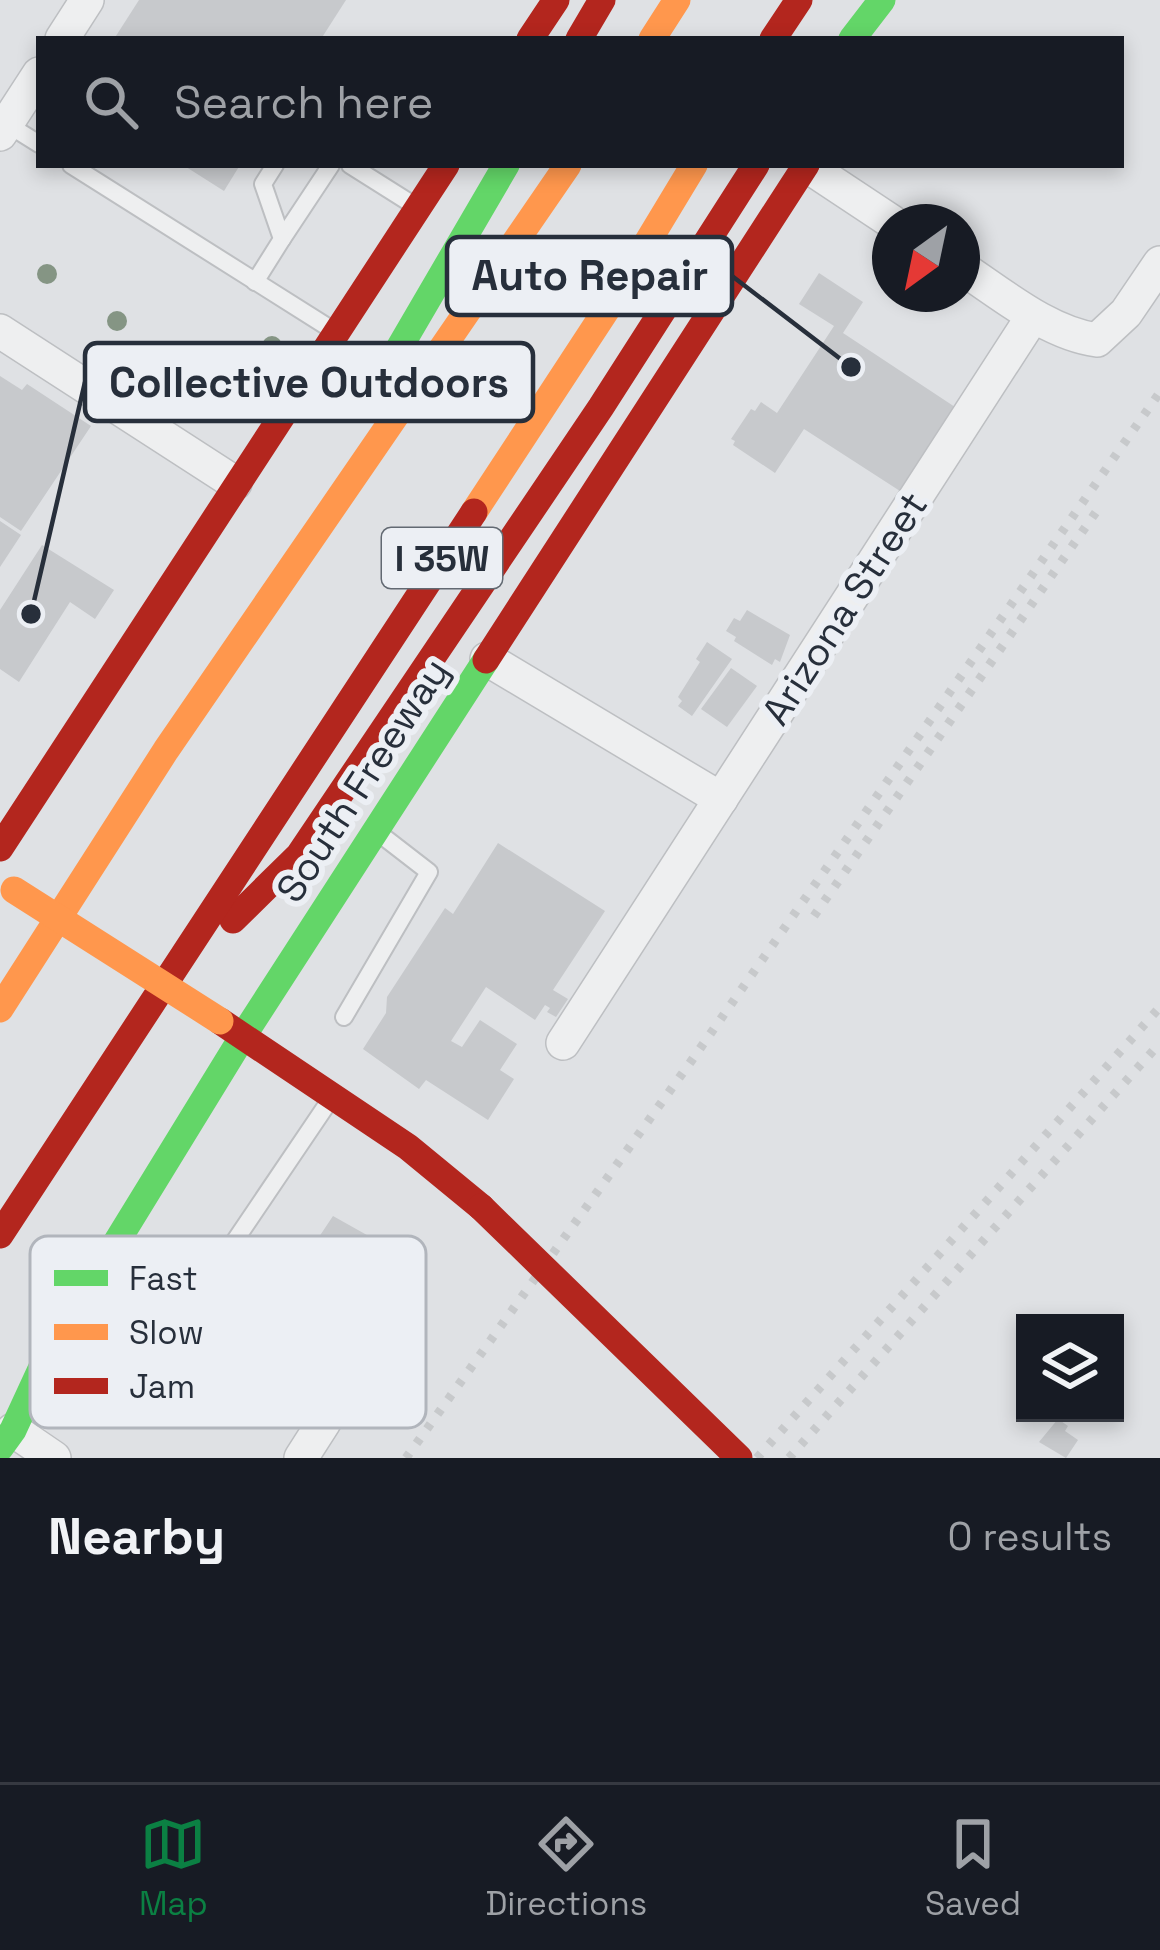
<!DOCTYPE html>
<html lang="en">
<head>
<meta charset="utf-8">
<style>
  body { margin:0; font-family:"Space Grotesk",sans-serif; background:#20242c; color:#f1f3f6 }
  .controls { position:absolute; right:36px; bottom:36px; display:grid; overflow:hidden; border-radius:0px; box-shadow:0 6px 18px #0003 }
  .controls button { width:108px; height:108px; display:grid; place-items:center; padding:0; border:0; border-bottom:3px solid #363941; background:#171b24; color:#f1f3f6; font:60px sans-serif }
  .compass { position:absolute; left:872px; top:204px; width:108px; height:108px; border-radius:50%; background:#171b24; box-shadow:0 6px 18px #0003; rotate:213deg }
  .list { margin:0; padding:0; list-style:none }
  h2 { display:flex; justify-content:space-between; align-items:center; height:156px; margin:0; padding:0 48px; font-size:51px }
  h2 small { font-size:39px; font-weight:400; color:#9ea1a6 }
  .icon { flex:none; width:66px; height:66px; fill:none; stroke:currentColor; stroke-width:2; stroke-linecap:round; stroke-linejoin:round }
  .map { position:relative; flex:none; width:1160px; height:1458px; overflow:hidden }
  .search { position:absolute; background:#171b24; box-shadow:0 6px 18px #0003; left:36px; right:36px; top:36px; height:132px; display:flex; align-items:center; gap:30px; box-sizing:border-box; padding:0 42px; border-radius:0px; color:#9ea1a6; font-size:45px }
  .sheet { height:324px; background:#171b24 }
  nav { display:flex; justify-content:space-around; align-items:center; box-sizing:border-box; height:168px; border-top:3px solid #363941; background:#171b24; font-size:33px; color:#9ea1a6 }
  nav a { display:grid; justify-items:center; gap:6px }
  nav .on { color:#0b8043 }
  .map>svg:first-child { display:block }
</style>
</head>
<body>
<div class="map">
<svg width="1160" height="1458" viewBox="0 0 1160 1458">
  <rect width="100%" height="100%" fill="#dfe1e4"/>
  <g fill="#c7c9cc">
    <polygon points="139,0 346,0 321,39 114,39"/>
    <polygon points="183,165 240,165 224,191"/>
    <polygon points="819,273 863,302 843,333 955,407 900,491 804,429 775,473 733,445 735,441 731,439 751,409 755,411 761,402 777,413 834,326 799,304"/>
    <polygon points="0,376 22,390 27,384 91,426 21,531 0,517"/>
    <polygon points="0,521 21,535 0,567"/>
    <polygon points="42,545 114,590 95,619 70,602 19,682 0,669 0,610"/>
    <polygon points="747,610 790,635 780,662 775,659 772,665 734,641 736,637 726,631 734,618 740,621"/>
    <polygon points="707,642 732,659 692,716 678,706 682,701 678,697 700,662 696,659"/>
    <polygon points="731,668 757,686 727,727 701,709"/>
    <polygon points="498,843 605,911 553,990 568,999 556,1017 547,1012 550,1008 545,1005 535,1020 486,987 451,1041 462,1047 480,1020 517,1044 500,1070 514,1079 488,1120 426,1080 419,1089 363,1049 386,1013 387,997 445,908 453,914"/>
    <polygon points="333,1216 374,1239 354,1268 359,1272 351,1284 346,1281 334,1299 295,1273"/>
    <polygon points="1058,1419 1068,1426 1065,1431 1078,1440 1066,1458 1039,1442"/>
  </g>
  <g fill="none" stroke-linecap="round" stroke-linejoin="round">
    <g stroke="#bdbfc2" stroke-width="20">
      <g id="lane">
        <polyline points="7,124 39,144"/>
        <polyline points="71,165 334,331"/>
        <polyline points="350,165 415,206"/>
        <polyline points="282,239 331,165"/>
        <polyline points="255,282 282,239 263,184 275,165"/>
        <polyline points="344,1017 429,872 376,831"/>
        <polyline points="311,1364 216,1305 207,1282 330,1100"/>
      </g>
    </g>
    <g stroke="#bdbfc2" stroke-width="36">
      <g id="street">
        <polyline points="62,39 87,0"/>
        <polyline points="0,134 39,74"/>
        <polyline points="806,165 892,222"/>
        <path d="M962,268C1003,295 1048,333 1097,340L1126,313L1160,263"/>
        <polyline points="0,331 235,483"/>
        <polyline points="487,659 721,799"/>
        <polyline points="563,1043 1033,316"/>
        <polyline points="13,1430 54,1458"/>
        <polyline points="301,1458 324,1422"/>
      </g>
    </g>
    <use href="#lane" stroke="#eeeff0" stroke-width="16"/>
    <use href="#street" stroke="#eeeff0" stroke-width="33"/>
    <g stroke="#63d668" stroke-width="27">
      <polyline points="852,39 882,0"/>
      <polyline points="384,374 506,165"/>
      <polyline points="0,1448 13,1430 49,1352 243,1036 486,660"/>
    </g>
    <g stroke="#ff974d" stroke-width="27">
      <polyline points="652,39 677,0"/>
      <polyline points="474,512 607,309 694,165"/>
      <polyline points="0,1009 166,750 568,165"/>
    </g>
    <g stroke="#b3261e" stroke-width="27">
      <polyline points="530,39 556,0"/>
      <polyline points="579,39 602,0"/>
      <polyline points="773,39 799,0"/>
      <polyline points="486,660 806,165"/>
      <polyline points="0,848 446,165"/>
      <polyline points="233,920 299,855 601,407 756,165"/>
      <polyline points="220,1021 408,1147 481,1207"/>
      <polyline points="0,1235 474,512"/>
    </g>
    <g stroke="#c7c9cb" stroke-width="9" stroke-dasharray="6 12" stroke-linecap="butt">
      <polyline points="814,916 1096,512"/>
      <polyline points="406,1458 692,1060 1160,392"/>
      <polyline points="757,1458 1160,1007"/>
      <polyline points="789,1458 1160,1043"/>
    </g>
    <polyline stroke="#ff974d" stroke-width="27" points="14,890 220,1021"/>
    <polyline stroke="#b3261e" stroke-width="27" points="481,1207 739,1458"/>
  </g>
  <g fill="#859584">
    <circle cx="47" cy="274" r="10"/>
    <circle cx="117" cy="321" r="10"/>
    <circle cx="272" cy="346" r="10"/>
    <circle cx="199" cy="412" r="10"/>
  </g>
  <g text-anchor="middle" stroke-width="12" stroke-linejoin="round" paint-order="stroke">
    <rect fill="#eceff4" stroke="#626972" stroke-width="3" x="382" y="528" width="120" height="60" rx="9"/>
    <g font-size="36" font-weight="bold" fill="#272f3b">
      <text x="442" y="571">I 35W</text>
    </g>
    <g font-size="39" fill="#272f3b" stroke="#eceff4">
      <text transform="translate(844 608) rotate(-57)" y="14">Arizona Street</text>
      <text transform="translate(362 780) rotate(-57)" y="14">South Freeway</text>
    </g>
  </g>
  <rect x="30" y="1236" width="396" height="192" rx="18" fill="#eceff4" stroke="#b1b5bc" stroke-width="3"/>
  <rect x="54" y="1270" width="54" height="16" fill="#63d668"/>
  <rect x="54" y="1324" width="54" height="16" fill="#ff974d"/>
  <rect x="54" y="1378" width="54" height="16" fill="#b3261e"/>
  <g font-size="33" fill="#272f3b">
    <text x="129" y="1290">Fast</text>
    <text x="129" y="1344">Slow</text>
    <text x="129" y="1398">Jam</text>
  </g>
  <path fill="none" stroke="#272f3b" stroke-width="4.5" d="M851 367L732 276M31 614L85 382"/>
  <g fill="#272f3b" stroke="#eceff4" stroke-width="4.5">
    <circle cx="851" cy="367" r="12"/>
    <circle cx="31" cy="614" r="12"/>
  </g>
  <g fill="#eceff4" stroke="#272f3b" stroke-width="4.5">
    <rect x="447" y="237" width="285" height="78" rx="12"/>
    <rect x="85" y="343" width="448" height="78" rx="12"/>
  </g>
  <g font-size="42" text-anchor="middle" font-weight="bold" fill="#272f3b">
    <text x="590" y="290">Auto Repair</text>
    <text x="309" y="397">Collective Outdoors</text>
  </g>
</svg>
<div class="controls">
<button><svg class="icon" aria-label="layers" viewBox="0 0 24 24"><path d="M12 4l9 5-9 5-9-5zM3 14l9 5 9-5"/></svg></button>
</div>
<svg class="compass" viewBox="-18 -18 36 36"><path d="M0-13l5 13h-10z" fill="#e53935"/><path d="M0 13l5-13h-10z" fill="#9ea1a6"/></svg>
<div class="search"><svg class="icon" aria-label="search" viewBox="0 0 24 24"><circle cx="10" cy="10" r="6"/><path d="M15 15l6 6"/></svg>Search here</div>
</div>
<section class="sheet">
<h2>Nearby<small>0 results</small></h2>
<ul class="list">
</ul>
</section>
<nav>
<a class="on"><svg class="icon" aria-label="map" viewBox="0 0 24 24"><path d="M3 6l6-2 6 2 6-2v14l-6 2-6-2-6 2zM9 4v14M15 6v14"/></svg>Map</a>
<a><svg class="icon" aria-label="directions" viewBox="0 0 24 24"><path d="M12 3l9 9-9 9-9-9zM9 14v-3h6M13 9l2 2-2 2"/></svg>Directions</a>
<a><svg class="icon" aria-label="saved" viewBox="0 0 24 24"><path d="M7 4h10v16l-5-4-5 4z"/></svg>Saved</a>
</nav>
</body>
</html>
